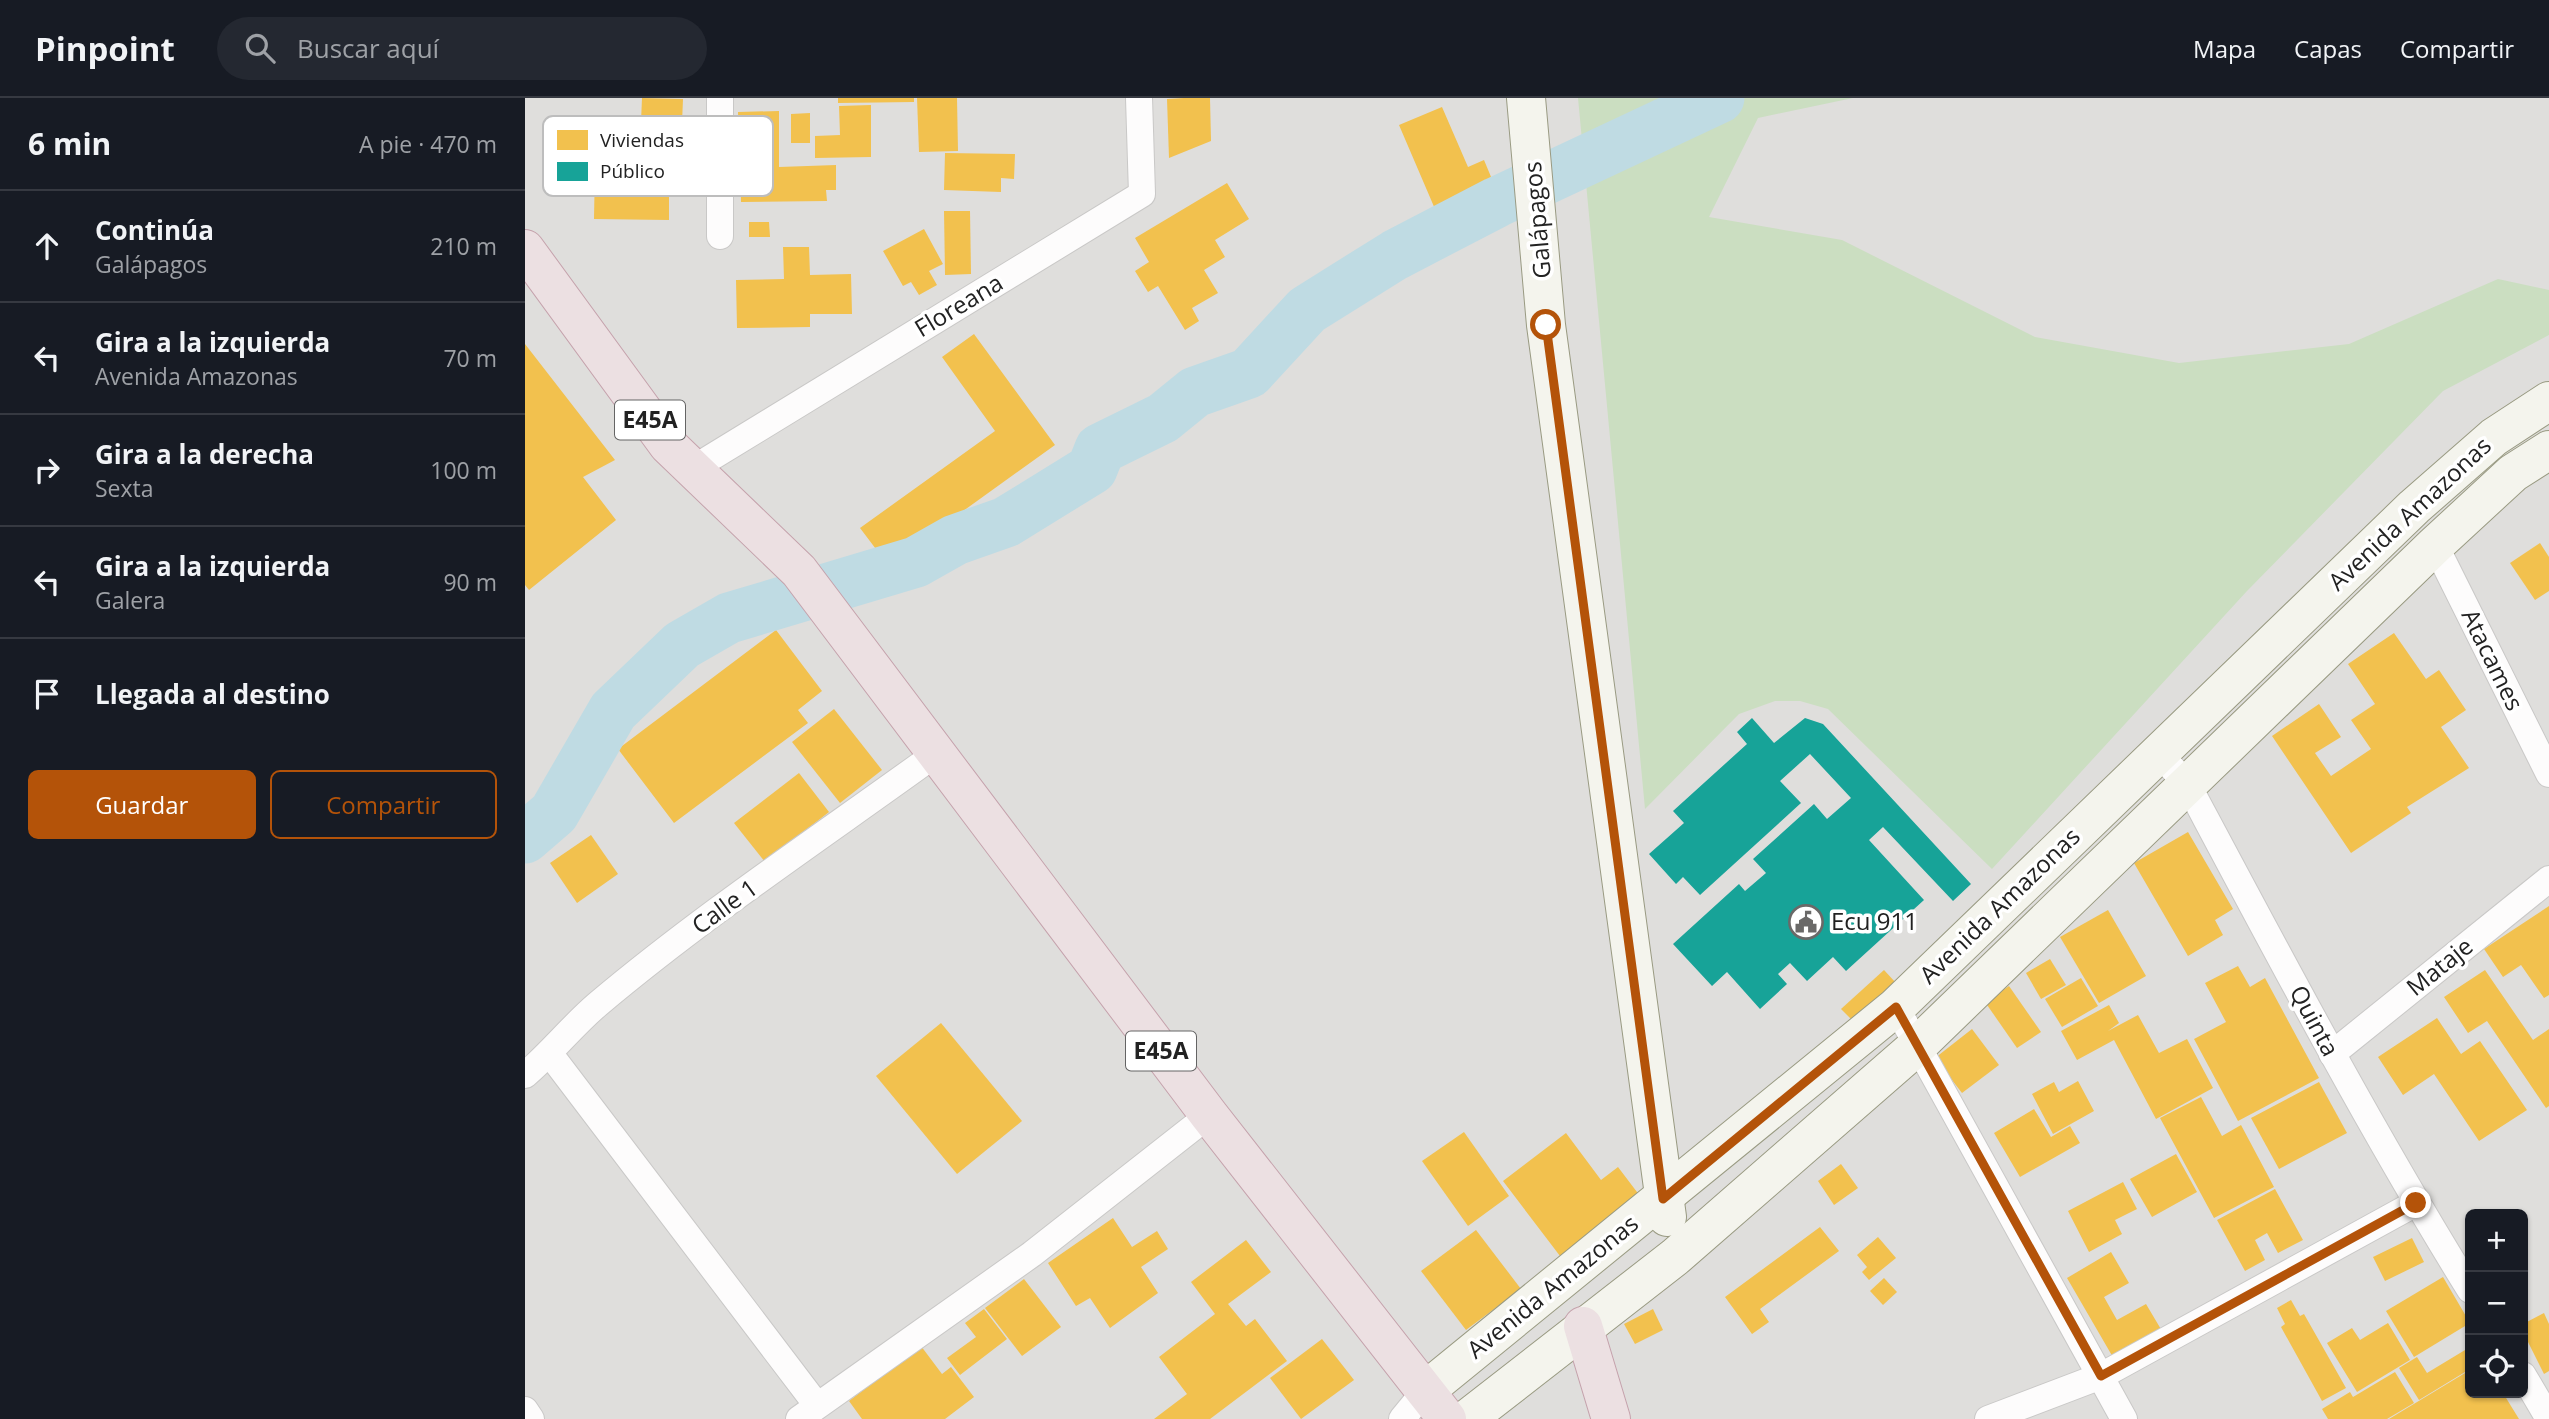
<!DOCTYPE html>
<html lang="es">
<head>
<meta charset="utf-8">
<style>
  body { margin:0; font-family:"Open Sans",sans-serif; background:#242831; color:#f1f3f6 }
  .controls { position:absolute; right:21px; bottom:21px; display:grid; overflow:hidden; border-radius:10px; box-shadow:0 2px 5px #0004 }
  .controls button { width:63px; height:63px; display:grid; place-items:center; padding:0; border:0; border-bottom:2px solid #363941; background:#171b24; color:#f1f3f6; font:35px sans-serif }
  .stop { position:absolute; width:21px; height:21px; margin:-16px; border:5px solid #b45309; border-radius:50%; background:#fff }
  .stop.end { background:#b45309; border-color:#fff; box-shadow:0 2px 7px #0008 }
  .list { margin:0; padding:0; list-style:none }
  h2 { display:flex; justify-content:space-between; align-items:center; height:91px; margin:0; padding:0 28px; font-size:30px }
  h2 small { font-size:23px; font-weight:400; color:#9ea1a6 }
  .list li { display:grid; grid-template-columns:46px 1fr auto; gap:21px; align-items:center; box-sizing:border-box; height:112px; padding:0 28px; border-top:2px solid #363941 }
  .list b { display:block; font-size:26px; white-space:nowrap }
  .list p { margin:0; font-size:23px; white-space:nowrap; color:#9ea1a6 }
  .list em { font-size:23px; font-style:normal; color:#9ea1a6 }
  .actions { display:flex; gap:14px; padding:21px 28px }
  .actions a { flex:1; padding:16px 0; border:2px solid #b45309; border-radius:10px; text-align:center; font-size:24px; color:#b45309 }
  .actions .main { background:#b45309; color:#fff }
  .icon { flex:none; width:38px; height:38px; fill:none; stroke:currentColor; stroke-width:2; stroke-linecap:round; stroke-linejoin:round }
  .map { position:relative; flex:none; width:2024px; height:1321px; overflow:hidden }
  header { display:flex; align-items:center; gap:42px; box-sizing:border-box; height:98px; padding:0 35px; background:#171b24; border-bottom:2px solid #363941 }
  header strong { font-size:33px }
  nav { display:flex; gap:38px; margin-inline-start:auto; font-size:24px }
  .search { width:490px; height:63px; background:#242831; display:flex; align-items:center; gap:18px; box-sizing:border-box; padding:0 24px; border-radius:38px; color:#9ea1a6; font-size:26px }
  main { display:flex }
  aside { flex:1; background:#171b24 }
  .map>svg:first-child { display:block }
</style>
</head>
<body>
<header>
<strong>Pinpoint</strong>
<div class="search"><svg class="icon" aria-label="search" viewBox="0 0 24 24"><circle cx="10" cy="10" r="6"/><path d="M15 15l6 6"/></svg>Buscar aquí</div>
<nav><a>Mapa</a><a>Capas</a><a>Compartir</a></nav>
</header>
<main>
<aside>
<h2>6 min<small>A pie · 470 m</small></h2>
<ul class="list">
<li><svg class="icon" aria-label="ahead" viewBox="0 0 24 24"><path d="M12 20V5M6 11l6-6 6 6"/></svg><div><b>Continúa</b><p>Galápagos</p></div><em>210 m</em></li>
<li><svg class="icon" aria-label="left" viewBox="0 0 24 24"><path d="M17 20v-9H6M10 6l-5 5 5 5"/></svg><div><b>Gira a la izquierda</b><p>Avenida Amazonas</p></div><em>70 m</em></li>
<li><svg class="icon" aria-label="right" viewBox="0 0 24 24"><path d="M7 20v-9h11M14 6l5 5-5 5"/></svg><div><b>Gira a la derecha</b><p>Sexta</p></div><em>100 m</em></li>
<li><svg class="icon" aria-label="left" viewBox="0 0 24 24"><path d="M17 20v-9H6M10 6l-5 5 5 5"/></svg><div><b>Gira a la izquierda</b><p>Galera</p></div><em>90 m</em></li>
<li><svg class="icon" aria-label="arrive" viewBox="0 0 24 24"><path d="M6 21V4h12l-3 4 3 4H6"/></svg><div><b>Llegada al destino</b></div></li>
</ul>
<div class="actions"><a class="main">Guardar</a><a>Compartir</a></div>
</aside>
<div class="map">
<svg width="2024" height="1321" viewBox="0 0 2024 1321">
  <rect width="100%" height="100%" fill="#f0eeeb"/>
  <path fill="#dfdedc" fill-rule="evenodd" d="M0,0H2024V1321H0ZM1945,1116H1998V1295H1945Z"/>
  <polygon fill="#cbdec1" points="1053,0 1328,0 1233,20 1184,119 1317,142 1510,239 1654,265 1824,246 1973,181 2024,192 2024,237 1918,293 1722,493 1467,771 1303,611 1275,603 1250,603 1214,616 1120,711"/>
  <g fill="#f2c14e">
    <polygon points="117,0 158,1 157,25 116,24"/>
    <polygon points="313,0 389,0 389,4 313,5"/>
    <polygon points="392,0 432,0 433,53 394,54"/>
    <polygon points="659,0 685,0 686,43 644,60 642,1"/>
    <polygon points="346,7 346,59 290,60 290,38 315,37 314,8"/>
    <polygon points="917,9 943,69 959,62 969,86 910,111 874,27"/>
    <polygon points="254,13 254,69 311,67 311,92 301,92 302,103 216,104 215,53 251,51 214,52 213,14"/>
    <polygon points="285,15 285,45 266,45 266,16"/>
    <polygon points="420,55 490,56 489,81 476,80 476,94 419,92"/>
    <polygon points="70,67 144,68 144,122 69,121"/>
    <polygon points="702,85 724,121 690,142 700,159 679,172 693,195 667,210 674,223 660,232 633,188 623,194 610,173 624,164 610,140"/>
    <polygon points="419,113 445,113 446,176 420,177"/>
    <polygon points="224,124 244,124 245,139 224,139"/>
    <polygon points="399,131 418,166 404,173 412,187 394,197 386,184 378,188 358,153"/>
    <polygon points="258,149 284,149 285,177 326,176 327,216 285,216 285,229 212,230 211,182 259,181"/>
    <polygon points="449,236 530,347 363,467 335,430 470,333 417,259"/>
    <polygon points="0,246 90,362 58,379 91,422 4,492 0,487"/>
    <polygon points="2015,445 2024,459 2024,493 2010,502 1985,465"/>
    <polygon points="251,532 297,593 273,612 283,625 149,725 93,651"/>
    <polygon points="1869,535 1901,581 1914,572 1941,612 1916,629 1944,670 1882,709 1886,715 1826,755 1747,638 1794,606 1816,639 1790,655 1806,678 1846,651 1826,622 1850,606 1823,566"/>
    <polygon points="309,611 357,672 315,705 267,644"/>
    <polygon points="274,675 304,714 240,764 209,725"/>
    <polygon points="1663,734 1708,811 1690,822 1698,837 1663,858 1609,765"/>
    <polygon points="66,737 93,776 52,805 25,765"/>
    <polygon points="2024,808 2024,897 2019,900 1996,867 1978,879 1959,851"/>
    <polygon points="1583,812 1621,878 1574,905 1535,839"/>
    <polygon points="1525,861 1541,887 1516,901 1501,875"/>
    <polygon points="1713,868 1725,889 1740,880 1794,980 1713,1023 1669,941 1701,924 1680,885"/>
    <polygon points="1359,872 1371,885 1328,923 1316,911"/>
    <polygon points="1960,872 2008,942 2024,931 2024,1008 2021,1010 1962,923 1943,935 1919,899"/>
    <polygon points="1556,880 1573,908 1537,929 1520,901"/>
    <polygon points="1484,888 1516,934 1492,950 1460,904"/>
    <polygon points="1584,907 1594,925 1583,933 1613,917 1634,955 1662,941 1688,990 1631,1021 1589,942 1552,962 1536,933"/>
    <polygon points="1912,920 1936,956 1955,943 2002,1012 1954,1043 1909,976 1878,997 1853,959"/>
    <polygon points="416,925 497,1023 432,1076 351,978"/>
    <polygon points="1447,931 1474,967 1437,995 1410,960"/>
    <polygon points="1553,983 1569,1013 1528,1036 1507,996 1529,984 1534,994"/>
    <polygon points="1794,984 1822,1035 1754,1071 1726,1020"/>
    <polygon points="1676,999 1697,1038 1716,1027 1749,1089 1689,1120 1635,1020"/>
    <polygon points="1509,1011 1526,1039 1545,1028 1555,1045 1495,1079 1469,1035"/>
    <polygon points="939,1034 984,1098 943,1128 897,1063"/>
    <polygon points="1041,1035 1076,1082 1093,1069 1115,1098 1035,1158 978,1083"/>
    <polygon points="1651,1056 1672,1094 1627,1119 1605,1081"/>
    <polygon points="1316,1066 1333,1090 1309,1107 1293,1083"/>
    <polygon points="1598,1084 1612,1111 1590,1122 1597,1136 1564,1154 1543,1113"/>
    <polygon points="1750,1091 1778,1142 1753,1155 1742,1135 1730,1142 1740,1162 1720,1173 1692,1122"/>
    <polygon points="588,1120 607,1149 632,1133 643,1151 616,1169 633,1195 585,1230 565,1200 551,1208 523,1165"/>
    <polygon points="1295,1129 1314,1153 1235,1211 1244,1224 1227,1236 1200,1199"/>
    <polygon points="951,1132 996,1191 941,1232 896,1173"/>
    <polygon points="1353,1139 1371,1160 1344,1182 1337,1174 1342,1169 1332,1157"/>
    <polygon points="1887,1140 1899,1164 1860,1183 1848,1159"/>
    <polygon points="721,1142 746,1174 703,1206 721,1228 730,1221 762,1263 685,1321 629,1321 662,1296 634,1259 690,1216 666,1184"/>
    <polygon points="1586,1154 1604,1185 1579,1199 1592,1222 1621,1206 1637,1233 1589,1261 1542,1180"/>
    <polygon points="1918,1179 1945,1225 1889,1259 1861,1213"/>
    <polygon points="1359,1180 1372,1194 1358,1207 1345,1193"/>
    <polygon points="499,1181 536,1229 497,1258 460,1210"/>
    <polygon points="1766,1202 1775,1218 1779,1216 1821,1290 1797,1303 1756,1229 1760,1226 1752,1210"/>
    <polygon points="459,1211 482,1241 435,1277 422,1260 451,1239 440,1225"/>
    <polygon points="1128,1211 1138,1232 1110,1246 1099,1226"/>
    <polygon points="2019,1215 2024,1226 2024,1273 2019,1276 1998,1234 1998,1226"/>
    <polygon points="1863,1225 1885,1262 1832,1294 1802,1245 1827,1230 1835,1242"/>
    <polygon points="797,1241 829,1282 776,1321 745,1280"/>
    <polygon points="396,1248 417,1276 426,1269 449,1299 420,1321 337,1321 324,1303"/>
    <polygon points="1945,1249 1945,1271 1894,1302 1874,1270 1892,1259 1902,1275"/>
    <polygon points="1945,1272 1945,1295 1978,1295 1994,1321 1864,1321"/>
    <polygon points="1870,1274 1889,1305 1862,1321 1803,1321 1797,1311 1825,1294 1828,1299"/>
  </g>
  <polygon fill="#17a398" points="1227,620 1249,645 1280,620 1298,626 1446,786 1428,803 1358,729 1344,742 1399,802 1321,873 1308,859 1282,883 1265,865 1253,876 1262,886 1235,911 1202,874 1187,888 1148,846 1214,786 1220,793 1241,775 1228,761 1289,706 1302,721 1326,700 1285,656 1255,683 1276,705 1175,797 1158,779 1151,786 1124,756 1159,725 1148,713 1222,646 1212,634"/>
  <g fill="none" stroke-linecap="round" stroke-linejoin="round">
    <polyline stroke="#bfdbe3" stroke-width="51" points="0,740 29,715 88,613 157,547 204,520 391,464 430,442 481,424 567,371 575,351 638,320 670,294 724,275 782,212 870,157 972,104 1194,0"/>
    <g stroke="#c9c8c7" stroke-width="28">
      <g id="street">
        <polyline points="195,0 195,138"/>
        <polyline points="169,370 617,96 614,0"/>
        <polyline points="1910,447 2024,676"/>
        <path d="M1634,655L1664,689C1754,858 1844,1029 1945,1192"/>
        <polyline points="1371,909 1599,1321"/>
        <polyline points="25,956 291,1306"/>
        <polyline points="1807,956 2024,781"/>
        <path d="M0,977C26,955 47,928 73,906C180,816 299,737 412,655"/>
        <polyline points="1998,1277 2024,1321"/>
        <polyline points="0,1312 6,1321"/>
        <polyline points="274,1321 507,1156 684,1017"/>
        <polyline points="877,1321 900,1293"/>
        <polyline points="1463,1321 1576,1278 1891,1105"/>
      </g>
    </g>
    <g stroke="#999a82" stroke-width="40">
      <g id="secondary">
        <polyline points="1001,0 1021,227 1142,1119"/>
        <polyline points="900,1293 1371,909 1889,409 1969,339 2024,303"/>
        <polyline points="942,1321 1150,1159 1391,949 1910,447 1988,375 2024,352"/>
      </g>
    </g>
    <g stroke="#c5a2ac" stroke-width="40">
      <g id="highway">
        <polyline points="0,151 143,347 274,473 684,1017 922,1321"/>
        <polyline points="1058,1228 1086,1321"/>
      </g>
    </g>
    <use href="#street" stroke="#fdfcfc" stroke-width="26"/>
    <use href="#secondary" stroke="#f4f4ed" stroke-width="38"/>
    <use href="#highway" stroke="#ece0e2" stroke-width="38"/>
  </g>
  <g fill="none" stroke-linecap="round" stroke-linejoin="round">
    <polyline stroke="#b45309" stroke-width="9" points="1021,227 1138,1101 1371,909 1576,1278 1891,1105"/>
  </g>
  <defs>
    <g id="civic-ring" transform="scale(1.75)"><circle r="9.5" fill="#fff" stroke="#6a6968" stroke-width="1.5"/><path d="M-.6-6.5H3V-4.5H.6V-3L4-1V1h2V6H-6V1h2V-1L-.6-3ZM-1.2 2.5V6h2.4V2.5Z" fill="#6a6968"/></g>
  </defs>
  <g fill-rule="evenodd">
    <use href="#civic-ring" x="1281" y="824"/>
  </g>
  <g text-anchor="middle" stroke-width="7" stroke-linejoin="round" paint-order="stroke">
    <g fill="#fff" stroke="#646464" stroke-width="2">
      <rect x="90" y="302.5" width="70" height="39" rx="5"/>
      <rect x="601" y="933.5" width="70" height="39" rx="5"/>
    </g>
    <g font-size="23" font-weight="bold" fill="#222">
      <text x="125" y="330">E45A</text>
      <text x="636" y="961">E45A</text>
    </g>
    <g font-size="24" fill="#222" stroke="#fff">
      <text transform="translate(1013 122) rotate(-95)" y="8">Galápagos</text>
      <text transform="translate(434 208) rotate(-31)" y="8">Floreana</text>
      <text transform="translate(1885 416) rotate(-43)" y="8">Avenida Amazonas</text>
      <text transform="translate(1967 562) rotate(64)" y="8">Atacames</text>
      <text transform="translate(1475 808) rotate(-44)" y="8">Avenida Amazonas</text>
      <text transform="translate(200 809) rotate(-36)" y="8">Calle 1</text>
      <text transform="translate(1915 869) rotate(-39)" y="8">Mataje</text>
      <text transform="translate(1789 923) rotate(62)" y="8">Quinta</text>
      <text transform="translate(1028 1189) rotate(-39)" y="8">Avenida Amazonas</text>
    </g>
    <g font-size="24" fill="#222" stroke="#fff" text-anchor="start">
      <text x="1306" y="832">Ecu 911</text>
    </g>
  </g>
  <rect x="18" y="18" width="230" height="80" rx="10" fill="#fff" stroke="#bdbdbd" stroke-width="2"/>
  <rect x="32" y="32" width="31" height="20" fill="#f2c14e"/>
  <rect x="32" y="64" width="31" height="19" fill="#17a398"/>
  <g font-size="19" fill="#222">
    <text x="75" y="49">Viviendas</text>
    <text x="75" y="80">Público</text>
  </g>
</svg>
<div class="controls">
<button>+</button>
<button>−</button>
<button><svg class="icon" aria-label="locate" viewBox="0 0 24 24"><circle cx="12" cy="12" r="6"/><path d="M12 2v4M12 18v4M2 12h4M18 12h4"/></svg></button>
</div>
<div class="stop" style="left:1021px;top:227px"></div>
<div class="stop end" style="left:1891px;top:1105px"></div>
</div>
</main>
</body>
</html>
